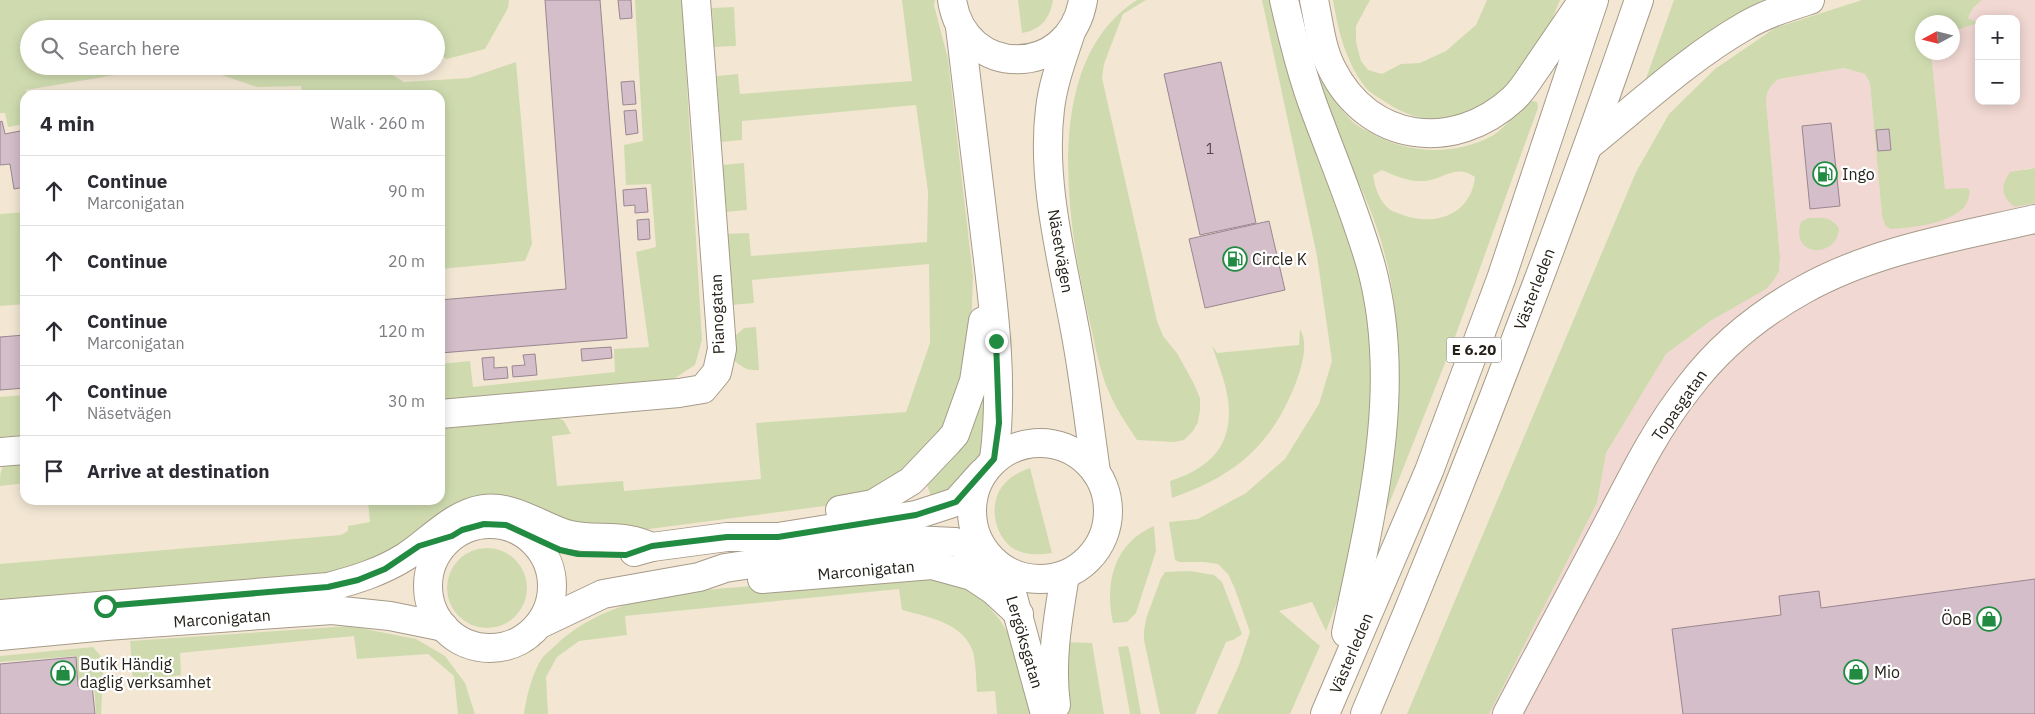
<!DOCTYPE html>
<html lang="en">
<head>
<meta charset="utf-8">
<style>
  body { margin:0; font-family:"IBM Plex Sans",sans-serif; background:#f2f2f3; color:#2b2b33 }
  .controls { position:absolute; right:15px; top:15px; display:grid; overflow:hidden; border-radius:10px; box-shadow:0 2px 12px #0003 }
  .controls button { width:45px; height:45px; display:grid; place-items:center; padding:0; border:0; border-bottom:1px solid #e1e1e2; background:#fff; color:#2b2b33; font:25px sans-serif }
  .compass { position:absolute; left:1915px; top:15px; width:45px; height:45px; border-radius:50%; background:#fff; box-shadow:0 2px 12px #0003; rotate:263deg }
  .stop { position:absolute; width:15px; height:15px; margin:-11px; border:4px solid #218b41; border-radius:50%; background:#fff }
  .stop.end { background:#218b41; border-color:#fff; box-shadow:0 1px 5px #0008 }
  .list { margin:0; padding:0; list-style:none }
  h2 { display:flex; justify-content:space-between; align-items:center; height:65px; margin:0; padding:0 20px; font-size:21px }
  h2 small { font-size:16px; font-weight:400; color:#7c7c81 }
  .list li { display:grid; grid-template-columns:32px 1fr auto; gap:15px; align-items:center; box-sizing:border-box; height:70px; padding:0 20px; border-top:1px solid #e1e1e2 }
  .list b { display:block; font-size:19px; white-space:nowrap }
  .list p { margin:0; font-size:16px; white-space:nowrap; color:#7c7c81 }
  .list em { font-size:16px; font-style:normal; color:#7c7c81 }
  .icon { flex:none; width:28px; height:28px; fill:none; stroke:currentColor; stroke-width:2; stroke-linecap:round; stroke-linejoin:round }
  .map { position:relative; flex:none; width:2035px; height:714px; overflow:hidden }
  .search { position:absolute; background:#fff; box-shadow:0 2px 12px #0003; left:20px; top:20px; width:425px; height:55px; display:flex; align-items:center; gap:12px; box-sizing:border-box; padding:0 18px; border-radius:28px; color:#7c7c81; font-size:19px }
  .panel { position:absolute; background:#fff; box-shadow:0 2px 12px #0003; left:20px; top:90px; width:425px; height:415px; border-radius:15px }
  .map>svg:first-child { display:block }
</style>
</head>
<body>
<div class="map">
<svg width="2035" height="714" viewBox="0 0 2035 714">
  <rect width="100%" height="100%" fill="#f3e7d4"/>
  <path fill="#f2d8d3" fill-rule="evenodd" d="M1982,0H2035V168L2024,169L2015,207L2035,203V714H1489L1597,503L1606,453L1666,354L1779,271L1780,256L1766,101L1767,91L1771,84L1779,79L1844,68L1865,74L1870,83L1882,216L1885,225L1967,188L1945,190L1931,53L1952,52L1953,31L1977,23L1968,19L1973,8ZM1979,19H2016V101H1979Z"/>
  <g fill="#cfdbaf" fill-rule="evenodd">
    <polygon points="0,0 509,0 508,8 485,49 447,59 436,53 436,29 29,29 29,66 378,66 404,82 469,78 516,62 532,244 525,261 440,269 440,95 302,95 301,86 257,87 201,68 127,73 26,90 25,124 8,127 5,113 0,113"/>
    <polygon points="635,0 682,0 702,340 695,365 672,380 440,399 440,364 470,361 473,387 615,372 614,349 649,347 636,252 656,247 651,184 626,185 624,145 643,141"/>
    <polygon points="902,0 935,0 934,5 948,59 973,276 971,334 950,423 921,460 862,496 832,505 626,532 587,528 530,508 396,550 326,577 0,604 0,564 341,535 348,531 348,526 370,522 368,500 440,500 440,427 558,418 564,421 571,434 552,436 557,486 623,481 624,491 761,479 756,423 906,412 930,343 929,264 752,280 754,303 731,305 726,234 749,233 751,256 927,242 928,192 916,105 742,121 742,140 721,142 717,76 738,74 740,94 912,81"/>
    <path d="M1018,0H1053C1050,18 1041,30 1022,33Z"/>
    <path d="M1137,0H1146L1123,14L1104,64L1102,78L1157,321L1163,336L1177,353L1193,382L1200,398V410L1198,422L1193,431L1184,440L1174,442L1137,440C1123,419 1109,398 1102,373C1096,354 1093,334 1088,314C1067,221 1041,61 1137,0Z"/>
    <polygon points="1262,0 1272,0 1347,220 1375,338 1375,412 1347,576 1326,631 1312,602 1279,611 1320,646 1290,714 1217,714 1239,665 1250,632 1235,589 1228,574 1218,564 1204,562 1179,562 1175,560 1169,522 1198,519 1246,493 1285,459 1319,404 1332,361 1317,256"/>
    <path d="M1333,0H1370L1356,26V42L1361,61L1368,70L1382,74L1401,64L1420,63L1446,51L1476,25L1487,0H1560C1549,27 1536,59 1516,80C1480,118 1434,134 1387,103C1381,99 1371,94 1366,88C1346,63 1338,30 1333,0Z"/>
    <polygon points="1674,0 1763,0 1716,27 1687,53 1643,87"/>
    <path d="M1862,0H1982L1973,8L1968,18L1978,23L1953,31L1952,22H1922V52L1931,53L1945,189L1967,188L1970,191C1969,196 1968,202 1965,206C1951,224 1911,228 1890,229L1885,225L1882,216L1870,83L1865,74L1844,68L1779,79C1770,85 1767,90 1766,101L1780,257L1779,271L1774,280L1766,289L1712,320L1666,354L1606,453L1597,503L1489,714H1407L1636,172L1669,114L1715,69L1775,28Z"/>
    <polygon points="734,7 736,46 714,47 712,8"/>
    <path d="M1323,80C1332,96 1340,110 1354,123C1359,127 1365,130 1371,133C1408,154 1454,156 1492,136C1507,127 1519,107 1532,101L1537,102L1538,108L1451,348L1387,509H1385C1396,420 1408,336 1383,248C1373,211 1356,177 1340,143C1331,123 1324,102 1316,82ZM1382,170C1393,175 1407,181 1419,181C1442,183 1453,162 1475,177C1471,214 1436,227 1403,215C1399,213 1393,212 1389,209C1379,200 1375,188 1373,175Z"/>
    <polygon points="744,163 747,210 724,212 722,165"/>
    <path d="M2035,168V203L2015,207C2001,197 2000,186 2010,172Z"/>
    <polygon points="25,212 25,304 0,306 0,214"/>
    <path d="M1808,218C1822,218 1829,215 1839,228C1838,259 1789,258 1801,222Z"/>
    <path d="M756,327L759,370C748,371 743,368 735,361L733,338L744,328Z"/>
    <path d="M1300,329C1308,342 1303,362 1298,377C1274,443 1238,475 1172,498L1170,481C1210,468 1234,445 1228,400C1226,382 1217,362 1212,345L1217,353L1299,345Z"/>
    <polygon points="990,357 984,450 967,475 949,492 932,499 926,482"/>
    <polygon points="25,395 25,435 0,437 0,397"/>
    <path d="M25,462V483L0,486C0,463 3,463 25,462Z"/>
    <path d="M1030,468L1052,553C1039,555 1023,556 1011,547C992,532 988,498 1007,481C1013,475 1022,471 1030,468Z"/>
    <path d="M1154,526L1156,551L1136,613L1127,622L1113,623C1104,583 1114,543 1154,526Z"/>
    <circle cx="487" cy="588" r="40"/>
    <polygon points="1190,571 1214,575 1222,582 1242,634 1233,640 1226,642 1195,714 1160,714 1144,640 1144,631 1146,619 1161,578 1165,572"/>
    <path d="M918,575L973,590L989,607L1000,620L1014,644L1036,714H997L995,691L977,692C976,679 976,664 973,652C964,623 928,617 902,610L899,589L625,616L627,635L579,641L557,657L546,677L548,714H524C526,698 533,670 543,657C547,652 553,648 557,644C612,593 693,591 764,585C815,581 867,578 918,575Z"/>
    <polygon points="350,626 416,639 445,656 465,683 475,714 458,714 454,676 428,654 357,659 354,636 180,653 181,675 133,682 130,641"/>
    <polygon points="1063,642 1092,643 1104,714 1067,714 1061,682"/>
    <polygon points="1128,646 1130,653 1141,714 1130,714 1118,647"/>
    <polygon points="93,647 104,660 101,714 96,714 94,684 79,685 76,656 0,662 0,656"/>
  </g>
  <g fill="#d3beca" stroke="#9a8691">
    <polygon points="545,0 600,0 627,338 440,353 440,300 566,289"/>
    <polygon points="618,0 631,0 632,18 620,19"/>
    <polygon points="1221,62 1256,223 1200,235 1164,74"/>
    <polygon points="634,81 636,104 623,105 621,82"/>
    <polygon points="636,110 638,133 626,135 624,111"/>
    <polygon points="2,121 5,134 25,130 25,187 14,189 10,164 0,165 0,122"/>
    <polygon points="1831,123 1840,206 1810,209 1802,126"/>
    <polygon points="1889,129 1891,150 1878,151 1876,130"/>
    <polygon points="646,188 648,212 635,213 635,205 624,206 623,190"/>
    <polygon points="649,219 650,239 638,240 637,220"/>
    <polygon points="1269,221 1285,290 1205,308 1189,239"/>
    <polygon points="25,335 25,388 0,390 0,337"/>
    <polygon points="611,347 612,358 582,361 581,349"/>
    <polygon points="535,354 537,375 513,377 512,366 525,365 523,355"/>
    <polygon points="494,357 494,368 507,367 508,378 484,380 482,358"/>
    <polygon points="2035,579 2035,714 1683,714 1672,629 1781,615 1779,596 1819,591 1821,608"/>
    <polygon points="76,657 78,686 92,685 95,714 0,714 0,664"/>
  </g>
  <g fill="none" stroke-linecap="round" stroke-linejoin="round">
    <g stroke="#a69b89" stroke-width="30">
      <g id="street">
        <polyline points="440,414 679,393 703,389 717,372 722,349 696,0"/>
        <polyline points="0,452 25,450"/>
        <path d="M1507,714C1538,655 1570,596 1601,537C1628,486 1653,432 1689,387C1719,347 1760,314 1803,290C1874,250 1957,237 2035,219"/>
      </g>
    </g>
    <g stroke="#a69b89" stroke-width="30">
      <g id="secondary">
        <path d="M952,0C964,79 1070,79 1083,0"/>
        <path d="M960,27C968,96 977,166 985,235C994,309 1004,385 994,459"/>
        <path d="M1071,32C1063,57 1053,82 1050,109C1041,181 1062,259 1075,330C1084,377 1089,424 1096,472"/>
        <circle cx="1040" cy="511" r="68"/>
        <polyline points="840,510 873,504 911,481 948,442 955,434 974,381 983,321"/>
        <circle cx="490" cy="586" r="62"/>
        <polyline points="634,552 652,547 727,537 778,537 916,515 956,502 982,473"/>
        <polyline points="762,579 932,565 972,576 993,590 1019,614"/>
        <polyline points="1013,597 1045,714"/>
        <path d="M0,614L328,587C355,580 381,572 405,557C430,541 452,514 483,509C512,505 539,525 566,534C587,540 609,536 630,540C637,541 645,544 652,547"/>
        <polyline points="540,624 603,594 699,577 725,568 912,540 955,542 987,556"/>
        <polyline points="0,636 106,626 332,610 390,616 444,627"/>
        <path d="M1056,705C1050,661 1058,618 1065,575"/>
      </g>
    </g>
    <g stroke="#a69b89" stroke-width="30">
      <g id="highway">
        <path d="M1284,0C1292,35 1300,69 1312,102C1332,157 1355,210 1371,266C1404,387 1371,514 1346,633"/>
        <path d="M1314,0C1319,23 1321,48 1332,69C1369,143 1454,153 1513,99C1523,90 1530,77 1538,66C1553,44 1568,22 1583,0"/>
        <path d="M1589,145C1640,104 1689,58 1745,26C1765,14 1788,7 1810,0"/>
        <polyline points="1325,714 1429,471 1501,279 1594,0"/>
        <path d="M1365,714C1465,479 1556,241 1639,0"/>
      </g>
    </g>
    <use href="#street" stroke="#fff" stroke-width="28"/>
    <use href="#secondary" stroke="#fff" stroke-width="28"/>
    <use href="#highway" stroke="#fff" stroke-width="28"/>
  </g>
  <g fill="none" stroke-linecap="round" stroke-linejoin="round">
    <polyline stroke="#218b41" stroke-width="6" points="105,606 328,587 358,580 385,569 419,546 452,536 462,530 484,524 506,525 560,550 578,554 626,555 652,546 727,537 778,537 916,515 956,502 994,459 999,423 996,341"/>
  </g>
  <defs>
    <g id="fuel-ring" transform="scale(1.25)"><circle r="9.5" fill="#fff" stroke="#218b41" stroke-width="1.5"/><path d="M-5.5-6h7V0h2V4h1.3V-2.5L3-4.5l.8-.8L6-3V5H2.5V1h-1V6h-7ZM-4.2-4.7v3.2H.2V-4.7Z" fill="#218b41"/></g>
    <g id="shop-ring" transform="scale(1.25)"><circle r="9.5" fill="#fff" stroke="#218b41" stroke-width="1.5"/><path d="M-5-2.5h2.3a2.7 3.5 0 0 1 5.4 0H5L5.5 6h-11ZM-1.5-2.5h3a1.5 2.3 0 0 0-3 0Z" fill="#218b41"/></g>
  </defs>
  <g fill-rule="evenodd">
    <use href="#fuel-ring" x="1825" y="174"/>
    <use href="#fuel-ring" x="1235" y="259"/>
    <use href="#shop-ring" x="1989" y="619"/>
    <use href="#shop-ring" x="1856" y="672"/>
    <use href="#shop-ring" x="63" y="673"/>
  </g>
  <g text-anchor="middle" stroke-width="4.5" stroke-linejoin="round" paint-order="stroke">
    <g font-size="14" fill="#514947">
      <text x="1210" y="154">1</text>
    </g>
    <rect fill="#fff" stroke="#67645f" stroke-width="1" x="1446.5" y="337.5" width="55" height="25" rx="4"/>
    <g font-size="15" font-weight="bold" fill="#26221b">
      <text x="1474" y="355">E 6.20</text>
    </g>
    <g font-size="16" fill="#26221b" stroke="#fff" text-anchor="start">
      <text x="1842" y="180">Ingo</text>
      <text x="1252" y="265">Circle K</text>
      <text x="1972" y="625" text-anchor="end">ÖoB</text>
      <text x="80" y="670">Butik Händig<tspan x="80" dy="18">daglig verksamhet</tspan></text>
      <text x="1874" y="678">Mio</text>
    </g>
    <g font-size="16" fill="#26221b" stroke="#fff">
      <text transform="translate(1061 251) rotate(80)" y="6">Näsetvägen</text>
      <text transform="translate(1534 289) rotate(-69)" y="6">Västerleden</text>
      <text transform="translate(717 314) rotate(-92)" y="6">Pianogatan</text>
      <text transform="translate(1679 405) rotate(-55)" y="6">Topasgatan</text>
      <text transform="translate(866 570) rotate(-5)" y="6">Marconigatan</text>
      <text transform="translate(222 618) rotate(-4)" y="6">Marconigatan</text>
      <text transform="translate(1025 642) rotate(74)" y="6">Lergöksgatan</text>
      <text transform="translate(1351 653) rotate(-67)" y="6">Västerleden</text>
    </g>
  </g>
</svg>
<div class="controls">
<button>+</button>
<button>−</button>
</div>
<svg class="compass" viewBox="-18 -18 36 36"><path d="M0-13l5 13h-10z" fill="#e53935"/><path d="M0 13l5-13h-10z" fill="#7c7c81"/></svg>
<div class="stop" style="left:105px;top:606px"></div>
<div class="stop end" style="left:996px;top:341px"></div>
<div class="search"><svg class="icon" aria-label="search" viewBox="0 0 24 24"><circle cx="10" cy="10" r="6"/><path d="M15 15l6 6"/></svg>Search here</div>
<section class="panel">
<h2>4 min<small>Walk · 260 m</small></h2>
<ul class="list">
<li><svg class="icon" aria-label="ahead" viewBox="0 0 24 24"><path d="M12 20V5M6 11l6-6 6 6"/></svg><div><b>Continue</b><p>Marconigatan</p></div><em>90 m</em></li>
<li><svg class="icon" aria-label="ahead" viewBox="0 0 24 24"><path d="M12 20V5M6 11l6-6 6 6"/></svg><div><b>Continue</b></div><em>20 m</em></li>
<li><svg class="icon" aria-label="ahead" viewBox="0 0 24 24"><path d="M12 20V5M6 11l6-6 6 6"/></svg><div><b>Continue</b><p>Marconigatan</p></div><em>120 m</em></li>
<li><svg class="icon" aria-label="ahead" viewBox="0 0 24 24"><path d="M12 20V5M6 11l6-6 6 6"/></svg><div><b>Continue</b><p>Näsetvägen</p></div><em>30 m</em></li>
<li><svg class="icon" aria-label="arrive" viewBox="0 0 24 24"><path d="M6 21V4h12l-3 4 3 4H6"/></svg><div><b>Arrive at destination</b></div></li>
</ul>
</section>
</div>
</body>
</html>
